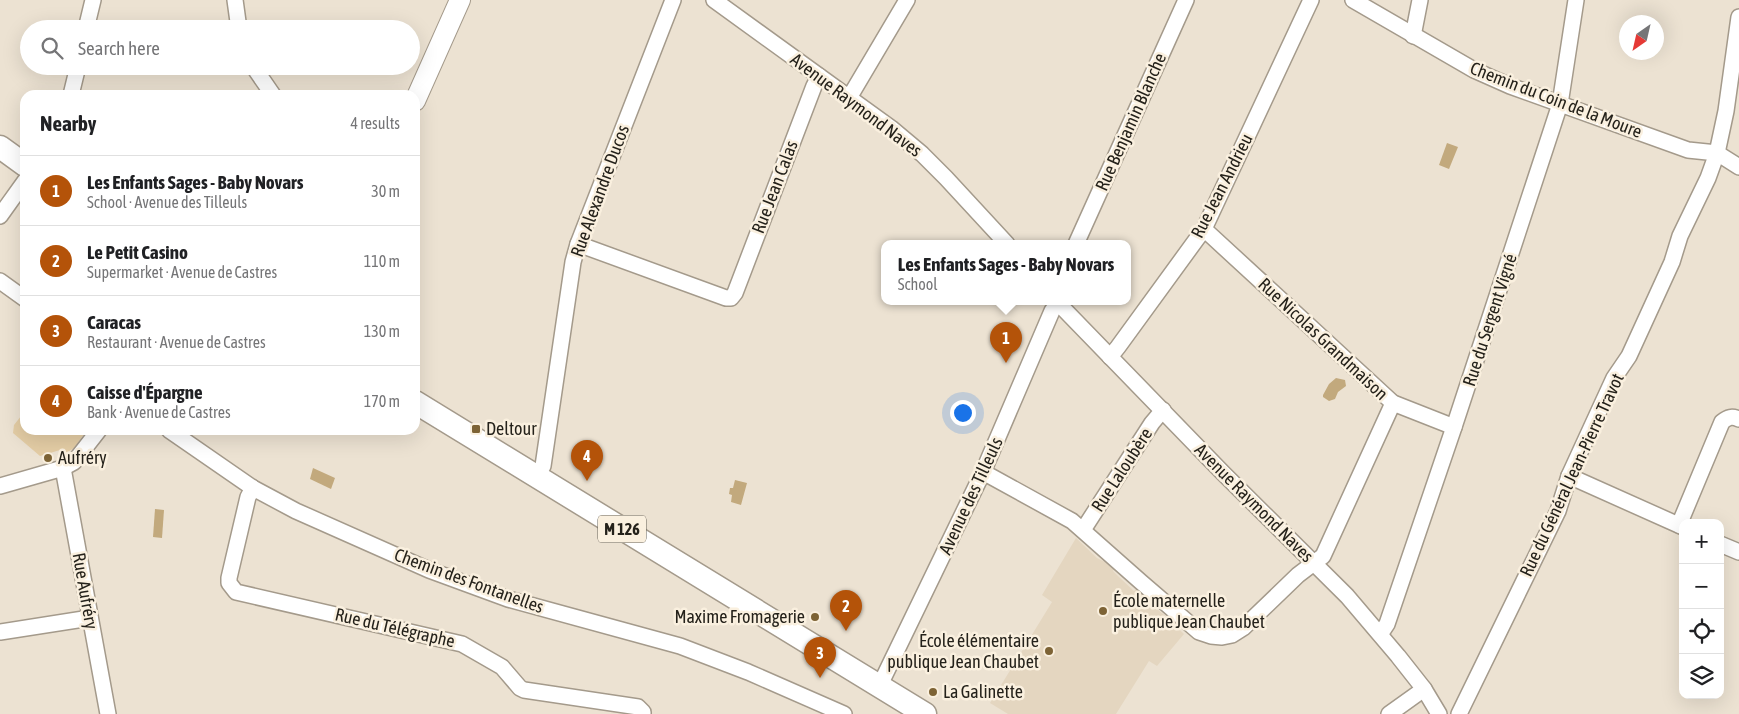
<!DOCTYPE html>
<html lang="en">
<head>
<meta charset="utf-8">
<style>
  body { margin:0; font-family:"Asap Condensed",sans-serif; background:#f2f2f2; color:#202124 }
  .controls { position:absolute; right:15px; bottom:15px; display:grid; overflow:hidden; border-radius:10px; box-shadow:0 5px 20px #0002 }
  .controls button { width:45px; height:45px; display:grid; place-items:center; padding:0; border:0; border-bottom:1px solid #e0e0e0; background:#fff; color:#202124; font:25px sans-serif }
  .compass { position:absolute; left:1619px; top:15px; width:45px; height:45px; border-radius:50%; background:#fff; box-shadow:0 5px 20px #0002; rotate:214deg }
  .you { position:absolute; left:962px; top:412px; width:18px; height:18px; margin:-12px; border:4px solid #fff; border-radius:50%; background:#1a73e8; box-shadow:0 0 0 8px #1a73e833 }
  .badge { display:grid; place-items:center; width:32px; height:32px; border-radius:50%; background:#b45309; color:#fff; font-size:16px; font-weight:700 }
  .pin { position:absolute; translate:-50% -41px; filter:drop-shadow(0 1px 2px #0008) }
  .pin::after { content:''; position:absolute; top:26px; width:18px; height:15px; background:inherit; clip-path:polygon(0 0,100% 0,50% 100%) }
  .popup { position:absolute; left:881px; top:240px; width:250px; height:65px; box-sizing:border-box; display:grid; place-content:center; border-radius:10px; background:#fff; filter:drop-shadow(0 1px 4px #0005); font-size:16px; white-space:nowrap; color:#757577 }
  .popup b { font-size:19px; color:#202124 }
  .popup::after { content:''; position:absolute; left:50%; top:100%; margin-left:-10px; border:10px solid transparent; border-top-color:#fff }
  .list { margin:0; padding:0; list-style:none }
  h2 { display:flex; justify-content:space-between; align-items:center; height:65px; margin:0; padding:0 20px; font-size:21px }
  h2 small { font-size:16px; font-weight:400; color:#757577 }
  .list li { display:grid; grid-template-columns:32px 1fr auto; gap:15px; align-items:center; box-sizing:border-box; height:70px; padding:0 20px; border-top:1px solid #e0e0e0 }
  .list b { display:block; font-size:19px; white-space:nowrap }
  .list p { margin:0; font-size:16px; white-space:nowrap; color:#757577 }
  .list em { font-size:16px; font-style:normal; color:#757577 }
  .icon { flex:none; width:28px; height:28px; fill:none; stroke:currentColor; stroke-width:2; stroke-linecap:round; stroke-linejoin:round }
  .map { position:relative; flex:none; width:1739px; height:714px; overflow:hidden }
  .search { position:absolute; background:#fff; box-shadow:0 5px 20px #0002; left:20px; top:20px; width:400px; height:55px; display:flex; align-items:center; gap:12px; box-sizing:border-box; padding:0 18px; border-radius:28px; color:#757577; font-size:19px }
  .panel { position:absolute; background:#fff; box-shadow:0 5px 20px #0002; left:20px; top:90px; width:400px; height:345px; border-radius:15px }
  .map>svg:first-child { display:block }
</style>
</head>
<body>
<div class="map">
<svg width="1739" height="714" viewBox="0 0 1739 714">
  <rect width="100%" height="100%" fill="#ece2d2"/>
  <polygon fill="#e4d6c0" points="1076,538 1097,558 1105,562 1114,569 1113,571 1119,577 1134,591 1136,589 1142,594 1141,596 1163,614 1184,634 1157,666 1149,661 1116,714 1008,714 990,703 1052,602 1042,595"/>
  <polygon fill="#e4cda5" points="25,411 25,430 87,430 74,448 63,455 60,450 40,456 13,433 14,425"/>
  <g fill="#c2a97d">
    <polygon points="1447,143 1458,147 1449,169 1439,165"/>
    <polygon points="1336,378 1345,380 1346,386 1338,392 1335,399 1329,401 1323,397 1323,395 1329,384"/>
    <polygon points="313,468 335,478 331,489 310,479"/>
    <polygon points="735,480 747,483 741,505 731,502 732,495 729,494 730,488 733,488"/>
    <polygon points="155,509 164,510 162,538 153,537"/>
  </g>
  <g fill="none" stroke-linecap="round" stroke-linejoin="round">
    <g stroke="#a49a8b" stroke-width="18">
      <g id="street">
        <polyline points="235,0 239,29"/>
        <polyline points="714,0 891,128 922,154 946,178 1007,244"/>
        <polyline points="1353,0 1474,70 1510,86 1688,150 1717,153 1739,167"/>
        <polyline points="86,29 93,0"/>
        <polyline points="1413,36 1420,0"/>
        <polyline points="253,66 273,95"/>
        <polyline points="71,95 78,66"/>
        <polyline points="849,98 907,0"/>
        <polyline points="0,216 25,181"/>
        <polyline points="1204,229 1393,403 1454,427"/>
        <polyline points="578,244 726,298 731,298 735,293 814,86 819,76"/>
        <polyline points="1076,244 1186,0"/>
        <polyline points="0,281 25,299"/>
        <polyline points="1057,302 1223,473 1347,596 1398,656 1424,689 1439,714"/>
        <polyline points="1110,357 1118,347 1204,229 1311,0"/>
        <polyline points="169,430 253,488 296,511 429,570 508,599 680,646 748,672 844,714"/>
        <polyline points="63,468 108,714"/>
        <polyline points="983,472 1072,521 1141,582 1199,632 1211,636 1222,637 1232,635 1243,628 1298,575 1323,556 1393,403"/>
        <polyline points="1569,476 1683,527"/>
        <polyline points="537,477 543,466 573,262 578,244 673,0"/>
        <polyline points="0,486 63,468 74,462 99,430"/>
        <polyline points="253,488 248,497 229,578 229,583 236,592 462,644 502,667 520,688 524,690 638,707 643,712 643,714"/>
        <path d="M1679,525L1722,422C1728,417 1732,416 1739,419"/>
        <polyline points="1083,530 1152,423 1163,410"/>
        <polyline points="1720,544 1739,552"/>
        <polyline points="0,632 90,618"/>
        <polyline points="1381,633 1387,624 1454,427 1560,104 1576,0"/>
        <polyline points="879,687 983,472 1052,311 1058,303"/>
        <polyline points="1389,714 1424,689"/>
        <polyline points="1459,714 1558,511 1569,476 1614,378 1629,356 1672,262 1680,236 1708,178 1717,153 1726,111 1739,17"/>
      </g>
    </g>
    <g stroke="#a49a8b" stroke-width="22">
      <polyline id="secondary" points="415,101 460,0"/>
    </g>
    <g stroke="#a49a8b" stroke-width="25">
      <g id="primary">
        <polyline points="0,147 25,165"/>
        <polyline points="415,402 925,714"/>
      </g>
    </g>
    <use href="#street" stroke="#fff" stroke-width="15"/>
    <use href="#secondary" stroke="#fff" stroke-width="20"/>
    <use href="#primary" stroke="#fff" stroke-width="22"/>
  </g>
  <g fill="#7d6335" stroke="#faf0df" stroke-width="2">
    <rect x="471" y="424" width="10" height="10" rx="2.5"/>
    <circle cx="48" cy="458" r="5"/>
    <circle cx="1103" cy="611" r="5"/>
    <circle cx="815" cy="617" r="5"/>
    <circle cx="1049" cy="651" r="5"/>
    <circle cx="933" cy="692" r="5"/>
  </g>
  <g text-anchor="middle" stroke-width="5" stroke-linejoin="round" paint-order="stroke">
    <rect fill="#faf0df" stroke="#656056" stroke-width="1" x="598" y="515.5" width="48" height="27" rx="4"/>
    <g font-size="16" font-weight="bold" fill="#25221b">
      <text x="622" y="535">M 126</text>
    </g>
    <g font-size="18" fill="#25221b" stroke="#faf0df">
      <text transform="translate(1556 100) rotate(21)" y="6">Chemin du Coin de la Moure</text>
      <text transform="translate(856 105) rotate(37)" y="6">Avenue Raymond Naves</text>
      <text transform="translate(1131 122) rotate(-66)" y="6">Rue Benjamin Blanche</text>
      <text transform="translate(1222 186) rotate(-63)" y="6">Rue Jean Andrieu</text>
      <text transform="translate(775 187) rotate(-69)" y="6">Rue Jean Calas</text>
      <text transform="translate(600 191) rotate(-70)" y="6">Rue Alexandre Ducos</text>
      <text transform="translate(1490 320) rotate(-72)" y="6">Rue du Sergent Vigné</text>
      <text transform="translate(1323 339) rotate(43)" y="6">Rue Nicolas Grandmaison</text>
      <text transform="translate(1122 470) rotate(-57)" y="6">Rue Laloubère</text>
      <text transform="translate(1572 475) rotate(-65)" y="6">Rue du Général Jean-Pierre Travot</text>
      <text transform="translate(971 496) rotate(-65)" y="6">Avenue des Tilleuls</text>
      <text transform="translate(1254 503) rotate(45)" y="6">Avenue Raymond Naves</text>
      <text transform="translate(469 581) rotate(20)" y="6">Chemin des Fontanelles</text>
      <text transform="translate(85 591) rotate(80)" y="6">Rue Aufréry</text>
      <text transform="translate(395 628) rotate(13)" y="6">Rue du Télégraphe</text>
    </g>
    <g font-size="18" fill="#25221b" stroke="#faf0df" text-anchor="start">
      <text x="486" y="435">Deltour</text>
      <text x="58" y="464">Aufréry</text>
      <text x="1113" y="607">École maternelle<tspan x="1113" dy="21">publique Jean Chaubet</tspan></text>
      <text x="805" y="623" text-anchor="end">Maxime Fromagerie</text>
      <text x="1039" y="647" text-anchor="end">École élémentaire<tspan x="1039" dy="21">publique Jean Chaubet</tspan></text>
      <text x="943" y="698">La Galinette</text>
    </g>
  </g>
</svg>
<div class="controls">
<button>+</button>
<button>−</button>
<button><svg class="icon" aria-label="locate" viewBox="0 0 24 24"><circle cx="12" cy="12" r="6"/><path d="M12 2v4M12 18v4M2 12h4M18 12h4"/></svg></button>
<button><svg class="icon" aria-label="layers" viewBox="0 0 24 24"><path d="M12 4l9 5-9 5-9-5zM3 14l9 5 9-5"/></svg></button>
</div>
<svg class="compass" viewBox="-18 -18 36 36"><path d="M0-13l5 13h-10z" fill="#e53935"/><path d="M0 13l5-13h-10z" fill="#757577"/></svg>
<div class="you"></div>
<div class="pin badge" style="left:1006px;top:363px">1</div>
<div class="popup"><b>Les Enfants Sages - Baby Novars</b>School</div>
<div class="pin badge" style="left:846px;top:631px">2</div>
<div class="pin badge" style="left:820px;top:678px">3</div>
<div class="pin badge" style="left:587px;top:481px">4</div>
<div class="search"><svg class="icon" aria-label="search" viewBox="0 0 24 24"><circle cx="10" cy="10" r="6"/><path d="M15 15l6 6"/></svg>Search here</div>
<section class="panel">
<h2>Nearby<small>4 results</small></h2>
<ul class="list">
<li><span class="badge">1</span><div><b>Les Enfants Sages - Baby Novars</b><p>School · Avenue des Tilleuls</p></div><em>30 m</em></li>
<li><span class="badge">2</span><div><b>Le Petit Casino</b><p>Supermarket · Avenue de Castres</p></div><em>110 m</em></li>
<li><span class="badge">3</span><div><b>Caracas</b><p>Restaurant · Avenue de Castres</p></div><em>130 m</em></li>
<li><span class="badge">4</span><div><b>Caisse d'Épargne</b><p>Bank · Avenue de Castres</p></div><em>170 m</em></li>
</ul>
</section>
</div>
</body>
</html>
